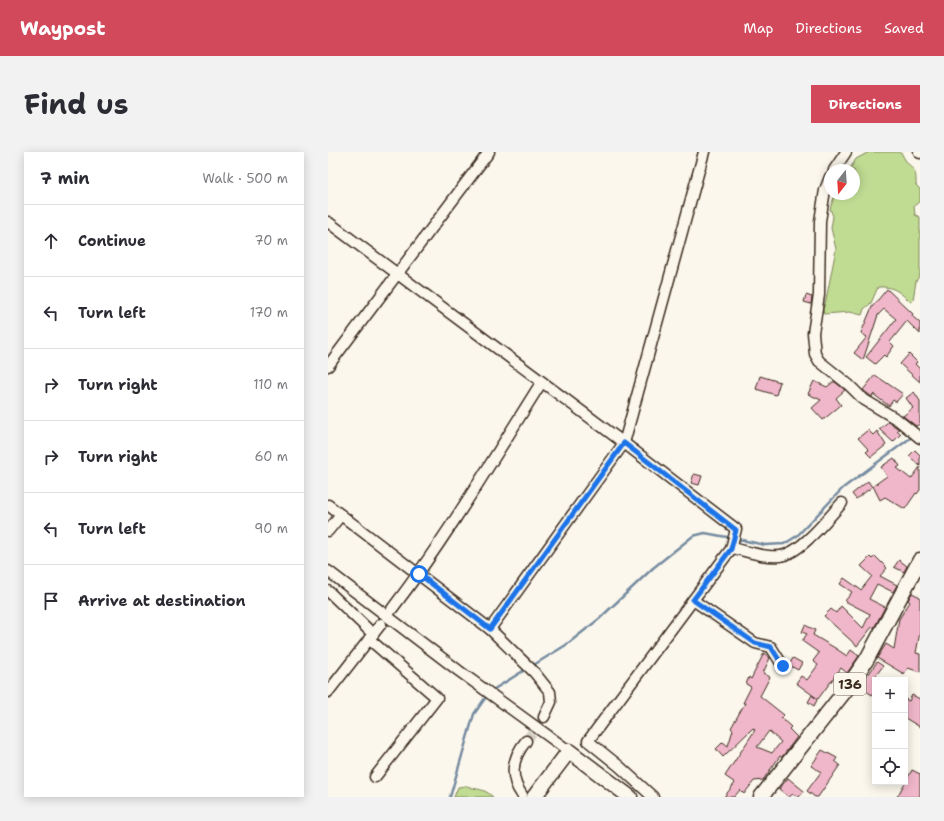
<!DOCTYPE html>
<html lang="en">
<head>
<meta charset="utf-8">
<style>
  body { margin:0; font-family:"Shantell Sans",sans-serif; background:#f2f2f3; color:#2b2b33 }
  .controls { position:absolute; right:12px; bottom:12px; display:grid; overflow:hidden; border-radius:0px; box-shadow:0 2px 10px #0003 }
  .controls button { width:36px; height:36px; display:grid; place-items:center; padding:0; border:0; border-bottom:1px solid #e1e1e2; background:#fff; color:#2b2b33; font:20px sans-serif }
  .compass { position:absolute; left:496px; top:12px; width:36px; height:36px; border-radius:50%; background:#fff; box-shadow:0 2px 10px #0003; rotate:197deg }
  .stop { position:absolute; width:12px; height:12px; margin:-9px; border:3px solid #1a73e8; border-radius:50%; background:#fff }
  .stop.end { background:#1a73e8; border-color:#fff; box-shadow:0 1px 4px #0008 }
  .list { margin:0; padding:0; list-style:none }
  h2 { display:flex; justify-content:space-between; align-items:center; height:52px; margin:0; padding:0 16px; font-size:17px }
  h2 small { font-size:13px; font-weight:400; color:#7c7c81 }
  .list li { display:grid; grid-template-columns:26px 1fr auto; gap:12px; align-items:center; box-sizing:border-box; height:72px; padding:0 16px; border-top:1px solid #e1e1e2 }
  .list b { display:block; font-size:15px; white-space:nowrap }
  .list em { font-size:13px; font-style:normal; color:#7c7c81 }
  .icon { flex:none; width:22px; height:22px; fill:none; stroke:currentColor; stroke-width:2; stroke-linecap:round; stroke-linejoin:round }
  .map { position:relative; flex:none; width:592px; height:645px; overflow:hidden; border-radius:0px }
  header { display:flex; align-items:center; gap:24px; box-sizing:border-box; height:56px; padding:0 20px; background:#d1495b; color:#fff }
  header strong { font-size:19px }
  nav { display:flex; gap:22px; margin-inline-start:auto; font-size:14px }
  .intro { display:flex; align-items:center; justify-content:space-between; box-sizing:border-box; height:96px; padding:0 24px }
  h1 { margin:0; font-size:28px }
  .button { padding:10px 18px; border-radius:0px; background:#d1495b; color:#fff; font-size:14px; font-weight:700 }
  main { display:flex; gap:24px; padding:0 24px }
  aside { flex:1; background:#fff; border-radius:0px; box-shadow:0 2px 10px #0003 }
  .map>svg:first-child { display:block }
</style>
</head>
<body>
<header>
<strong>Waypost</strong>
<nav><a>Map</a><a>Directions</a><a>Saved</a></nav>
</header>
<div class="intro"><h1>Find us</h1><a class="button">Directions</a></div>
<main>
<aside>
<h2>7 min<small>Walk · 500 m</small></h2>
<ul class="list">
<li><svg class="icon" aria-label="ahead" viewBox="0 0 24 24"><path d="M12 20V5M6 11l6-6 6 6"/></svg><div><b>Continue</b></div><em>70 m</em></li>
<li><svg class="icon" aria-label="left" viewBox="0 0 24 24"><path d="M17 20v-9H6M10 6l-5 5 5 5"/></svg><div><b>Turn left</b></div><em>170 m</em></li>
<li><svg class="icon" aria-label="right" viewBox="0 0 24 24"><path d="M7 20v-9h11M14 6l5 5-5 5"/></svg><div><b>Turn right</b></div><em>110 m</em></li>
<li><svg class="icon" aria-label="right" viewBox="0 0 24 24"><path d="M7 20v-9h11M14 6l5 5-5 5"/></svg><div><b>Turn right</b></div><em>60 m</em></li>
<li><svg class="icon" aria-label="left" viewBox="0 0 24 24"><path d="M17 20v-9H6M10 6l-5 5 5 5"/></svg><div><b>Turn left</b></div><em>90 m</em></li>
<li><svg class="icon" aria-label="arrive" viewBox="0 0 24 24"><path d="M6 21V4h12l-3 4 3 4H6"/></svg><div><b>Arrive at destination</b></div></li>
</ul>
</aside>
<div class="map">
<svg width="592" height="645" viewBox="0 0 592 645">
  <rect width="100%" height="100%" fill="#fbf7ec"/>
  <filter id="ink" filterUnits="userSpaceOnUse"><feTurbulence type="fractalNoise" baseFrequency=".025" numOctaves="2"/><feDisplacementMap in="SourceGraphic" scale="8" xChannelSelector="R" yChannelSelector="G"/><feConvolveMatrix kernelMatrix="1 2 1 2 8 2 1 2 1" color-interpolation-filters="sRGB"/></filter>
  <g filter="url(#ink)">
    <g fill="#c0dc93" stroke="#7e8358">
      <path d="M541,0H570L574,2C581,18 589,12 588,33L592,37V49L586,54L587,63L592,65V123L588,129L585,148L582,150C571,139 565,134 550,135L543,151L536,157L534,163L522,160L496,162L495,157L498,148L508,97L503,76L505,64L502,57L507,42H526V18H521L528,7Z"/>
      <path d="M139,634C151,639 154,635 165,645H126L130,635Z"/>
    </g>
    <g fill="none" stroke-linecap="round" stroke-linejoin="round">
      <g stroke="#758ba0" stroke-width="2.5">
        <polyline points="409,387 437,393 456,392 469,384 515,336 585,284"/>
        <polyline points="204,514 238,493 271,467 325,416 365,384 377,381 404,386"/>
        <polyline points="163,539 200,516"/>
        <polyline points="122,645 146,562 160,542"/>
      </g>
    </g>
    <g fill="#f0b7ca" stroke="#3b2a1e" fill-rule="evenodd">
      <polygon points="559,137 585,162 584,164 592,171 592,182 579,169 562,190 566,194 558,205 556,203 547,212 538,205 568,167 556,157 550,163 535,208 526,201 539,185 533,181 544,155"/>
      <polygon points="478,143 484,145 483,152 476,150"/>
      <polygon points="581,202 589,210 587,212 592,217 592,230 572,212"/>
      <polygon points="547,223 575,242 568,250 565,248 561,254 545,242 544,245 535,238"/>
      <polygon points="432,224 452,230 448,243 428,237"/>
      <polygon points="486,229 499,235 505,230 507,230 517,238 508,246 513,253 495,268 484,256 493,248 480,242"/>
      <polygon points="586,240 592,249 592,272 588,274 575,264 585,256 578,246"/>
      <polygon points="560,270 571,277 569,278 573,282 565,290 551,277"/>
      <polygon points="540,278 545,283 549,279 558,293 543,305 538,300 541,298 530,286"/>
      <polygon points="587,298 592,303 592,314 581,304"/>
      <polygon points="566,306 572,314 569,316 583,327 592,315 592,338 589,342 588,341 577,357 557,345 552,348 545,334 559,324 553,315"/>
      <polygon points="366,322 374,324 371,333 363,331"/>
      <polygon points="540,329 544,335 528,347 524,342"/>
      <polygon points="547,404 559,416 552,424 569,433 565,440 549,432 541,447 557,455 546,476 544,475 529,494 496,464 503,457 508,461 513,454 535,476 542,462 517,449 524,440 512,432 516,426 533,438 544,424 533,414 542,405 544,407"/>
      <polygon points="571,408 579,414 576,420 566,415"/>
      <polygon points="584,441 592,445 592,480 588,501 592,502 592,520 580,516 576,522 549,506 558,492 566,497 571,467 582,450 580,448"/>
      <polygon points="477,473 487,478 485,483 507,496 519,504 523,498 531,504 519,521 513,516 490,547 468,531 473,524 479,528 490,513 485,509 491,501 474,489 479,482 474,480"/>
      <path d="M436,501L442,506L435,521L442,525L432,544L456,563L453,566L463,575L461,577L469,585L454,605L452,604L435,628L426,629L416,642L412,638L406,645H396L407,631L397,624L427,578L425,576L395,605L388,597L395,590L400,594L405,578L403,576L417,551H415L423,535L418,532L421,525L423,527ZM441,579L453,590L444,601L429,595Z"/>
      <polygon points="465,506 474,511 470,518 461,513"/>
      <polygon points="549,510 555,514 546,526 547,539 544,543 532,535"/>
      <polygon points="484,543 489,548 486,554 480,550"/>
      <polygon points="584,543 592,547 592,575 577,566 577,547 581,549"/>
      <polygon points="494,598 509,606 507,609 512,613 490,645 487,645 479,639 493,620 483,614"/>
      <polygon points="584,618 592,622 592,645 569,645"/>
      <polygon points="460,626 476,639 471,645 465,642 461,645 451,637"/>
    </g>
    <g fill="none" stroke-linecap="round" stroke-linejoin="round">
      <polyline stroke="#d5cec3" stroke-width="10" stroke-dasharray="10 5" stroke-linecap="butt" points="198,589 216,565"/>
      <g stroke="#3b2a1e" stroke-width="13">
        <g id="minor">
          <polyline points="591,0 592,1"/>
          <polyline points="506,18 518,0"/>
          <polyline points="502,25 497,38 492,69 491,143 485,181 487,202 491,209 521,233 535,247 570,268 592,286"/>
          <polyline points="0,70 296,291 408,377 403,397 260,589 291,614 325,645"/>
          <polyline points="0,214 161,0"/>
          <polyline points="0,353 162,477 206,520 222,540 223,550 216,565"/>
          <polyline points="0,379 13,363"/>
          <path d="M404,396C419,399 436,406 452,404C472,402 500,366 514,351"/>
          <polyline points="0,419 131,519 241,599"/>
          <polyline points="0,439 45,482"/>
          <polyline points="365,448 427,491 443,495 455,514"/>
          <path d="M64,457C119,385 165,307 213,231"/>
          <polyline points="162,477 296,291 376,0"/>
          <polyline points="41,487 109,546 47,625"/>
          <polyline points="0,540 53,472"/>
          <path d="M194,643C181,625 184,606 198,589"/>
        </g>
      </g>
      <g stroke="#3b2a1e" stroke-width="17">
        <g id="highway">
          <polyline points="206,645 241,599 302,645"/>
          <polyline points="433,645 517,539 539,507 592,408"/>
        </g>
      </g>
      <use href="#minor" stroke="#fbf7ec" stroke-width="10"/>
      <use href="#highway" stroke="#fbf7ec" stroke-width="14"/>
    </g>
  </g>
  <g fill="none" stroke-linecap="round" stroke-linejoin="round" filter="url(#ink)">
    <polyline stroke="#1a73e8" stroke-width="5" points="91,422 162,477 296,291 408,378 403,397 365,448 427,491 443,495 455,514"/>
  </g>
  <g text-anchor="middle" stroke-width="4" stroke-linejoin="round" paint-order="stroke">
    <rect fill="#fbf7ec" stroke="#75685c" stroke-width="1" x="506" y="521" width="32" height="22" rx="3"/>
    <g font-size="13" font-weight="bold" fill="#3b2a1e">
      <text x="522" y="537">136</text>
    </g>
  </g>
</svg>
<div class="controls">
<button>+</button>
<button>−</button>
<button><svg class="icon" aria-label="locate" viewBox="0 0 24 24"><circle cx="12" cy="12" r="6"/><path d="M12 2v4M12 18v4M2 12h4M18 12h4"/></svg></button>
</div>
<svg class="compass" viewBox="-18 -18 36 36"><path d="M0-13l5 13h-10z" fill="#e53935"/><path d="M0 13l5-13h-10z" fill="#7c7c81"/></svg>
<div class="stop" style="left:91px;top:422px"></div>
<div class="stop end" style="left:455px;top:514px"></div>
</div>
</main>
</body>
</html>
